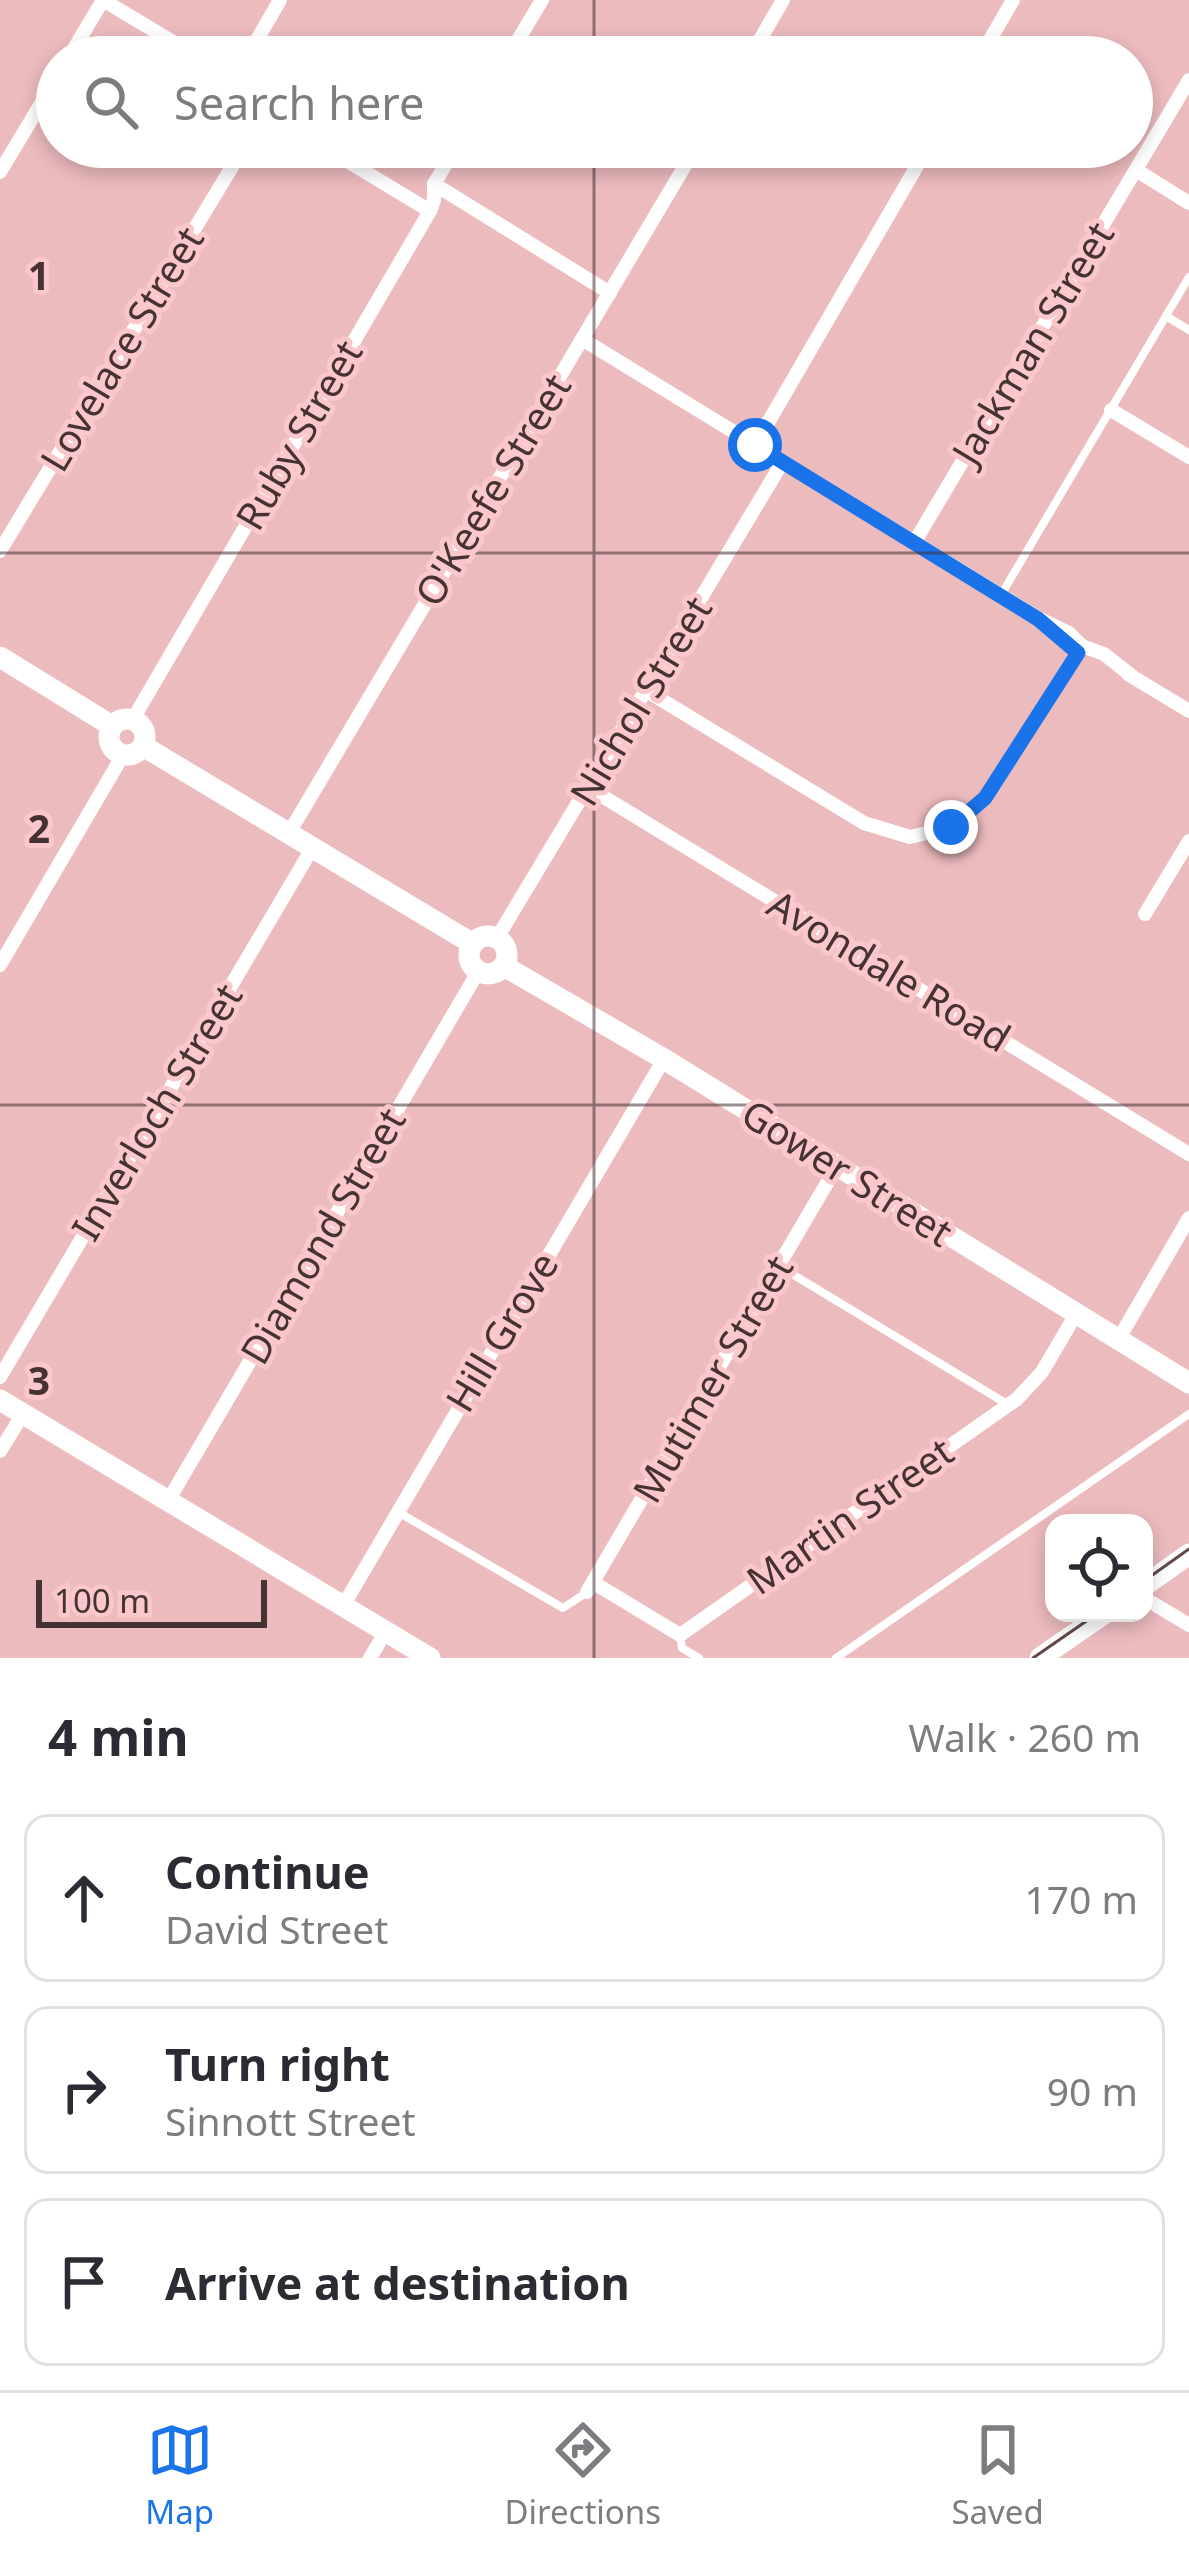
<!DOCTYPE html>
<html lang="en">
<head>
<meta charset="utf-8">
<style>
  body { margin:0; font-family:"Noto Sans",sans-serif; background:#f2f2f3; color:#2b2b33 }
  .controls { position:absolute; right:36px; bottom:36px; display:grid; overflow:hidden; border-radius:24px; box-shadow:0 6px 18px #0003 }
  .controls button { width:108px; height:108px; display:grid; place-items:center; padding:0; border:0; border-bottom:3px solid #e1e1e2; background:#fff; color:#2b2b33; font:60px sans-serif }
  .scale { position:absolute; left:36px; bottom:30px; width:231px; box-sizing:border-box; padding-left:12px; border:6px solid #463233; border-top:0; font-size:33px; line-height:42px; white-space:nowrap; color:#463233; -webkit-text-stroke:9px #fac8ca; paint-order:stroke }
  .stop { position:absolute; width:36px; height:36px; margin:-27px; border:9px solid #1a73e8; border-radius:50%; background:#fff }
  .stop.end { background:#1a73e8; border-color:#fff; box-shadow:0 3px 12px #0008 }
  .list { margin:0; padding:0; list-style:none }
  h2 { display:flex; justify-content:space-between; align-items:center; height:156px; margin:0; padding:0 48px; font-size:51px }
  h2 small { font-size:39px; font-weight:400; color:#7c7c81 }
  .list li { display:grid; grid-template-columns:78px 1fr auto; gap:36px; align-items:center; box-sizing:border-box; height:168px; margin:0 24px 24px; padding:0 24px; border:3px solid #e1e1e2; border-radius:24px }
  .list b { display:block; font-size:45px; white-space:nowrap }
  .list p { margin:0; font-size:39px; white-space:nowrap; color:#7c7c81 }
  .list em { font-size:39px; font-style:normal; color:#7c7c81 }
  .icon { flex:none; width:66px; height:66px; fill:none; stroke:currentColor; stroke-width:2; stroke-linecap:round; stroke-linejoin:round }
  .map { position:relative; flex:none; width:1189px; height:1658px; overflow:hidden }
  .search { position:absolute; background:#fff; box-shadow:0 6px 18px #0003; left:36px; right:36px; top:36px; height:132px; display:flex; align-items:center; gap:30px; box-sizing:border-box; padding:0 42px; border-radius:66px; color:#7c7c81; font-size:45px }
  .sheet { height:732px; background:#fff }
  nav { display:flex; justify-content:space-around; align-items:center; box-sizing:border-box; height:168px; border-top:3px solid #e1e1e2; background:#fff; font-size:33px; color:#7c7c81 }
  nav a { display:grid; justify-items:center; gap:6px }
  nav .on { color:#1a73e8 }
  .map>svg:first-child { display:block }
</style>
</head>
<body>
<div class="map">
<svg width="1189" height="1658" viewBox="0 0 1189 1658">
  <rect width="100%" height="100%" fill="#ecbbbe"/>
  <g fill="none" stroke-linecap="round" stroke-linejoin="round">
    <g stroke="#fff" stroke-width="8">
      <polyline points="1166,316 1189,330"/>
      <polyline points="1001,595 1189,277"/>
      <polyline points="779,1266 1007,1404"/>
      <polyline points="398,1512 563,1608 586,1593"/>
      <polyline points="680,1635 682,1648 699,1658"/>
      <polyline points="836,1658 1189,1414"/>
    </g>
    <g stroke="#fff" stroke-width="14">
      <polyline points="103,0 198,57"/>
      <polyline points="69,57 103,0"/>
      <polyline points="247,57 280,0"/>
      <polyline points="508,57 542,0"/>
      <polyline points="750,57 783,0"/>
      <polyline points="980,57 1013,0"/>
      <polyline points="324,147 430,211"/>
      <polyline points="1136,170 1189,203"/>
      <polyline points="0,172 57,77"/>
      <polyline points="434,184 610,293"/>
      <polyline points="582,339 1038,618 1069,633 1082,646 1104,654 1132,676"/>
      <polyline points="1111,410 1189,457"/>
      <polyline points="755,445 928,147"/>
      <polyline points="914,543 1189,80"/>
      <polyline points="0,551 244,147"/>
      <polyline points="1128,674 1189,711"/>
      <polyline points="647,691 864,823 910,837 951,827 985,798 1082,646"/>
      <polyline points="133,719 430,211 434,200 434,184 456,147"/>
      <polyline points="589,788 1189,1154"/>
      <polyline points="289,833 696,147"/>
      <polyline points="1145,914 1189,841"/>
      <polyline points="497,938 782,463"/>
      <polyline points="0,965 123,755"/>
      <polyline points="1118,1340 1189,1218"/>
      <polyline points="0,1377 313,847"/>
      <polyline points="0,1451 23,1414"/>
      <polyline points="168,1501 478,972"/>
      <polyline points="594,1583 680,1635 1017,1399 1042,1372 1076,1314"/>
      <polyline points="587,1592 837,1166"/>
      <polyline points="1144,1598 1189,1625"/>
      <polyline points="343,1606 664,1059"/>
      <polyline points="370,1658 386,1631"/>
    </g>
    <g stroke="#fff" stroke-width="21">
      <polyline points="0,657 112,726"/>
      <circle cx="127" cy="737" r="18"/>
      <polyline points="143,746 473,944"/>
      <circle cx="488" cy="955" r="19"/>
      <polyline points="504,966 664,1059 1189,1383"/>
      <polyline points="0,1400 430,1658"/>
      <polyline points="1144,1586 1189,1554"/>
      <polyline points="1040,1658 1105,1613"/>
    </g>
    <g stroke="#604849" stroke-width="3">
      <polyline points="1144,1581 1189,1549"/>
      <polyline points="1033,1658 1098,1613"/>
    </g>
  </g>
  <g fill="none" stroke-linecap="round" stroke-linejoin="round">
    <polyline stroke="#1a73e8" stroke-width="15" points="755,445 1038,619 1078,653 985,798 951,827"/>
  </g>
  <path fill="none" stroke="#463233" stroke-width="3" stroke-opacity="0.55" d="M594,0V57M594,147V1658M0,553H1189M0,1105H1189"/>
  <g text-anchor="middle" stroke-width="10" stroke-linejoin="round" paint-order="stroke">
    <g font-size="39" fill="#463233" stroke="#fac8ca">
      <text transform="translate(1033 343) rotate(-59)" y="14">Jackman Street</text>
      <text transform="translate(122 349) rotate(-59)" y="14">Lovelace Street</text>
      <text transform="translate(299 435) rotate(-60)" y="14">Ruby Street</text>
      <text transform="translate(493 490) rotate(-59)" y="14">O'Keefe Street</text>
      <text transform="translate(641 701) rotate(-59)" y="14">Nichol Street</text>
      <text transform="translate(889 971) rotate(31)" y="14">Avondale Road</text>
      <text transform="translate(157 1112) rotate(-59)" y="14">Inverloch Street</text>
      <text transform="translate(847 1173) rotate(32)" y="14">Gower Street</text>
      <text transform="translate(323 1236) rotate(-60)" y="14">Diamond Street</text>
      <text transform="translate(502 1332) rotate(-59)" y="14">Hill Grove</text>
      <text transform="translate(713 1379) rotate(-60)" y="14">Mutimer Street</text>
      <text transform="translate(850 1516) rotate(-35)" y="14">Martin Street</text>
    </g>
  </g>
  <g font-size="39" text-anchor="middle" font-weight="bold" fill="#463233" stroke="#fac8ca" stroke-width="10" stroke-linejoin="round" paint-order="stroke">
    <text x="39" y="290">1</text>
    <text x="39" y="843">2</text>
    <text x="39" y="1395">3</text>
  </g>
</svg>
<div class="controls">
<button><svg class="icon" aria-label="locate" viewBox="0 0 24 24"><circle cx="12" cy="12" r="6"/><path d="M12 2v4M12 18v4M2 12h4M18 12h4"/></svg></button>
</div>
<div class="scale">100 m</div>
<div class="stop" style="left:755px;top:445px"></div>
<div class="stop end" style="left:951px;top:827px"></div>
<div class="search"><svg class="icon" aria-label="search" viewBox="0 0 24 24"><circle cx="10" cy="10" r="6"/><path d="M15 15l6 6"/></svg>Search here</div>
</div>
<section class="sheet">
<h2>4 min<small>Walk · 260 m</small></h2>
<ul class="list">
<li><svg class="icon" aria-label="ahead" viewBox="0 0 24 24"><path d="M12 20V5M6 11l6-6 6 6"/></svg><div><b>Continue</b><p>David Street</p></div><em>170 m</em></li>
<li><svg class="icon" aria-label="right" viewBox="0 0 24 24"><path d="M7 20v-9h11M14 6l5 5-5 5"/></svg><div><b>Turn right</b><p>Sinnott Street</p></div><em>90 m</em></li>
<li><svg class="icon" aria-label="arrive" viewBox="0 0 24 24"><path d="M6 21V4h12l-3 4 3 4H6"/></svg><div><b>Arrive at destination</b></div></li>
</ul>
</section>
<nav>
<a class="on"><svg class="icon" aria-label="map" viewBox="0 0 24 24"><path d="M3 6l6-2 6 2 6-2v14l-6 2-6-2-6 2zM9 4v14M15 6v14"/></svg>Map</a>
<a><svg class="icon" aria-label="directions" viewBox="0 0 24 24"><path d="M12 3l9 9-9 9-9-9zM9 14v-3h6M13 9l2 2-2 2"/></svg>Directions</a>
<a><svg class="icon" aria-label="saved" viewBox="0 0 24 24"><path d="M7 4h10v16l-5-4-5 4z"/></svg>Saved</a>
</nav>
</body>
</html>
